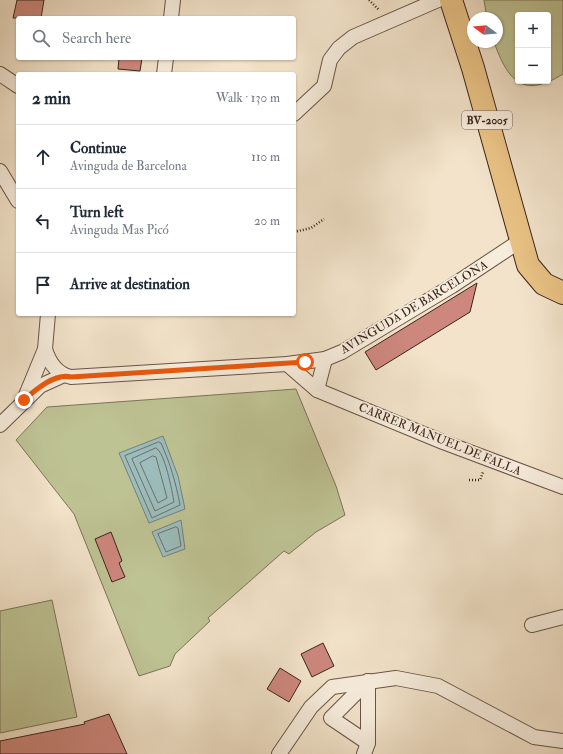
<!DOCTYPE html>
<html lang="en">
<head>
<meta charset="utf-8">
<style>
  body { margin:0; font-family:"IM FELL Double Pica",serif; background:#f2f2f3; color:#1f2937 }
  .controls { position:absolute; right:12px; top:12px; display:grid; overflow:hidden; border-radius:4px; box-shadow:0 1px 3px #0004 }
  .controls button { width:36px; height:36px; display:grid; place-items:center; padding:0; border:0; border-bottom:1px solid #e0e1e3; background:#fff; color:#1f2937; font:20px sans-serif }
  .compass { position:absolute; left:467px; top:12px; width:36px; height:36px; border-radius:50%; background:#fff; box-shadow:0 1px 3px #0004; rotate:286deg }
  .stop { position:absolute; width:12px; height:12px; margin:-9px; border:3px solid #ea580c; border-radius:50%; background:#fff }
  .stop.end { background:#ea580c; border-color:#fff; box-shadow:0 1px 4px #0008 }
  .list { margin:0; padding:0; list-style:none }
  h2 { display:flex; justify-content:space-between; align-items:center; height:52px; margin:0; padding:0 16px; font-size:17px }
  h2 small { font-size:13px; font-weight:400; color:#747a83 }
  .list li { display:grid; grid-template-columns:26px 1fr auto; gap:12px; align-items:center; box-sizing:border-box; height:64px; padding:0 16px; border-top:1px solid #e0e1e3 }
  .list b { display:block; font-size:15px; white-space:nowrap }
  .list p { margin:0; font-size:13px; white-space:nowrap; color:#747a83 }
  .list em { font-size:13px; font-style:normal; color:#747a83 }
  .icon { flex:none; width:22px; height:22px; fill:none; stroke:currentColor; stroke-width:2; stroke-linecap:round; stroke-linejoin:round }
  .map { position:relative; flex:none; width:563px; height:754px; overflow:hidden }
  .search { position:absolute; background:#fff; box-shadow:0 1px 3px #0004; left:16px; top:16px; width:280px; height:44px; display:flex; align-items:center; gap:10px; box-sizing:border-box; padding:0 14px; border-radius:4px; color:#747a83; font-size:15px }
  .panel { position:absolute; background:#fff; box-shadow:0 1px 3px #0004; left:16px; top:72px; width:280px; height:244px; border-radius:4px }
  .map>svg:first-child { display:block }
</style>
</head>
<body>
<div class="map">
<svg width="563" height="754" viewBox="0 0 563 754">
  <rect width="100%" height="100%" fill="#f2e3ca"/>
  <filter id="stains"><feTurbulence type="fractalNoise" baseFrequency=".005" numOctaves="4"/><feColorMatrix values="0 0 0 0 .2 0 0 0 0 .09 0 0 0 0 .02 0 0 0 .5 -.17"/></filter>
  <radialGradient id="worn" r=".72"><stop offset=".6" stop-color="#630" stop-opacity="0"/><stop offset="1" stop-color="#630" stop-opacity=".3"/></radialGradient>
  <g fill="#bec394" stroke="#7c7458" fill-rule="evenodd">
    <path d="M484,0H563V74C523,99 508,81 494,42H497V18H487ZM518,15H548V81H518Z"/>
    <polygon points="296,389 336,486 345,515 316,532 289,554 284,551 208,618 210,621 175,654 170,666 139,676 74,514 16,440 47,407"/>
    <polygon points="52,600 77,717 0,733 0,611"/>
  </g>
  <g fill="#9cbdbc" stroke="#75807c">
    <polygon points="163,436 178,476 185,509 149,523 119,453"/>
    <polygon points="181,520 185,549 163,557 152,532"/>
  </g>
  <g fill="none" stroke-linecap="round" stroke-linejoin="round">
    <g stroke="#6c716c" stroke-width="1">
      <path d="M159,442L161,443C170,463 176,483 180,505L152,518L125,456Z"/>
      <path d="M156,448C165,452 172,491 174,502L155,511L132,459Z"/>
      <polygon points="153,456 156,457 167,498 158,503 140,463"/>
      <polygon points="176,527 178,528 181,546 166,552 158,534"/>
    </g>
  </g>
  <g fill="#cd877d" stroke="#3b251b">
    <polygon points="17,0 44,0 41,18 13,18"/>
    <polygon points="119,58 142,58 140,71 118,69"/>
    <polygon points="477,283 470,312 376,370 365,352"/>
    <polygon points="111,532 122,561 119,563 125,577 112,582 95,539"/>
    <polygon points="323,643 334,666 312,677 301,654"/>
    <polygon points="280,668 301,681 289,702 267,689"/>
    <polygon points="109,714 127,754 0,754 0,741 85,724 84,722"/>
  </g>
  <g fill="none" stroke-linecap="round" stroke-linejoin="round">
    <g stroke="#695447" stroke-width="16">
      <g id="minor">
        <polyline points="171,18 173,0"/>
        <polyline points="0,74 18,86"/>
        <polyline points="164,74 166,58"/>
        <polyline points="294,114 324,86 330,60 339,48 353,37 438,0"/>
        <polyline points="0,171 18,201"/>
        <path d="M45,349C49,362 57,374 71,377L287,364L325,359L342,352L452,286L520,241"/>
        <polyline points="287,364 317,390 443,442 563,487"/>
        <polyline points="317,390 325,359"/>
        <polyline points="24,400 45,349 48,314"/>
        <polyline points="0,425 40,386 64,375"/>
        <polyline points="532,625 563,617"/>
        <polyline points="368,743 331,718 368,681"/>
        <polyline points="279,754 311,707 332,687 396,678 438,686 534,737 563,741"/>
        <polyline points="364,754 368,743 368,681"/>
      </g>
    </g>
    <g stroke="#3b251b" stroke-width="24">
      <polyline id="primary" points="451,0 473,68 528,265 544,284 563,293"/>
    </g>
    <g stroke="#3b251b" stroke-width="2.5" stroke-dasharray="1 2" stroke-linecap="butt">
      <polyline points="369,0 379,10"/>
      <polyline points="294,232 311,228 324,219"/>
      <polyline points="469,480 480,480 483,472"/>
    </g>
    <use href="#minor" stroke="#f7eddd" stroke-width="14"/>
    <use href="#primary" stroke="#e9c285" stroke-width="22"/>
  </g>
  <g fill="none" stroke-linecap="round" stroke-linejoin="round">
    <path stroke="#ea580c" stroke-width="5" d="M24,400C36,389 55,373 71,377L305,362"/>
  </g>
  <g text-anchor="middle" stroke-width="3.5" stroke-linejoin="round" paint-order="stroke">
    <rect fill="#f7eddd" stroke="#736155" stroke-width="1" x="462" y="111" width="50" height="18" rx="3"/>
    <g font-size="11" font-weight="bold" fill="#3b251b">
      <text x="487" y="124">BV-2005</text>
    </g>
    <g font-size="12" fill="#3b251b" stroke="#f7eddd">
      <text transform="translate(414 307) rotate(-31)" y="4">AVINGUDA DE BARCELONA</text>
      <text transform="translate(440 439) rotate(22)" y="4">CARRER MANUEL DE FALLA</text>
    </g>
  </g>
  <rect width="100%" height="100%" filter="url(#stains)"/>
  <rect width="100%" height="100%" fill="url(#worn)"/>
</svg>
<div class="controls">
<button>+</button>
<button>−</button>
</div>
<svg class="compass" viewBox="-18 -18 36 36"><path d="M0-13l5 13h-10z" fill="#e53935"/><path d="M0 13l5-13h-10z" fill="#747a83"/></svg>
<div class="stop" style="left:305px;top:362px"></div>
<div class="stop end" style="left:24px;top:400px"></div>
<div class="search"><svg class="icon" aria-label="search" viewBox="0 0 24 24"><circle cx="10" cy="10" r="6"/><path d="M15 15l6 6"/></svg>Search here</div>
<section class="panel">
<h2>2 min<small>Walk · 130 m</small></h2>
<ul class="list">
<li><svg class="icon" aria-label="ahead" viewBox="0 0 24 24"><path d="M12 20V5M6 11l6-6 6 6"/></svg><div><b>Continue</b><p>Avinguda de Barcelona</p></div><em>110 m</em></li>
<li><svg class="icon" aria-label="left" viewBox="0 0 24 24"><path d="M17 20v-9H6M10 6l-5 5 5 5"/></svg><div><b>Turn left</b><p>Avinguda Mas Picó</p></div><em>20 m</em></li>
<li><svg class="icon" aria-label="arrive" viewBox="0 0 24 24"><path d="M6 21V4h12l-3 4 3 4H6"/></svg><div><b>Arrive at destination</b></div></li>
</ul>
</section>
</div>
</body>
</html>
